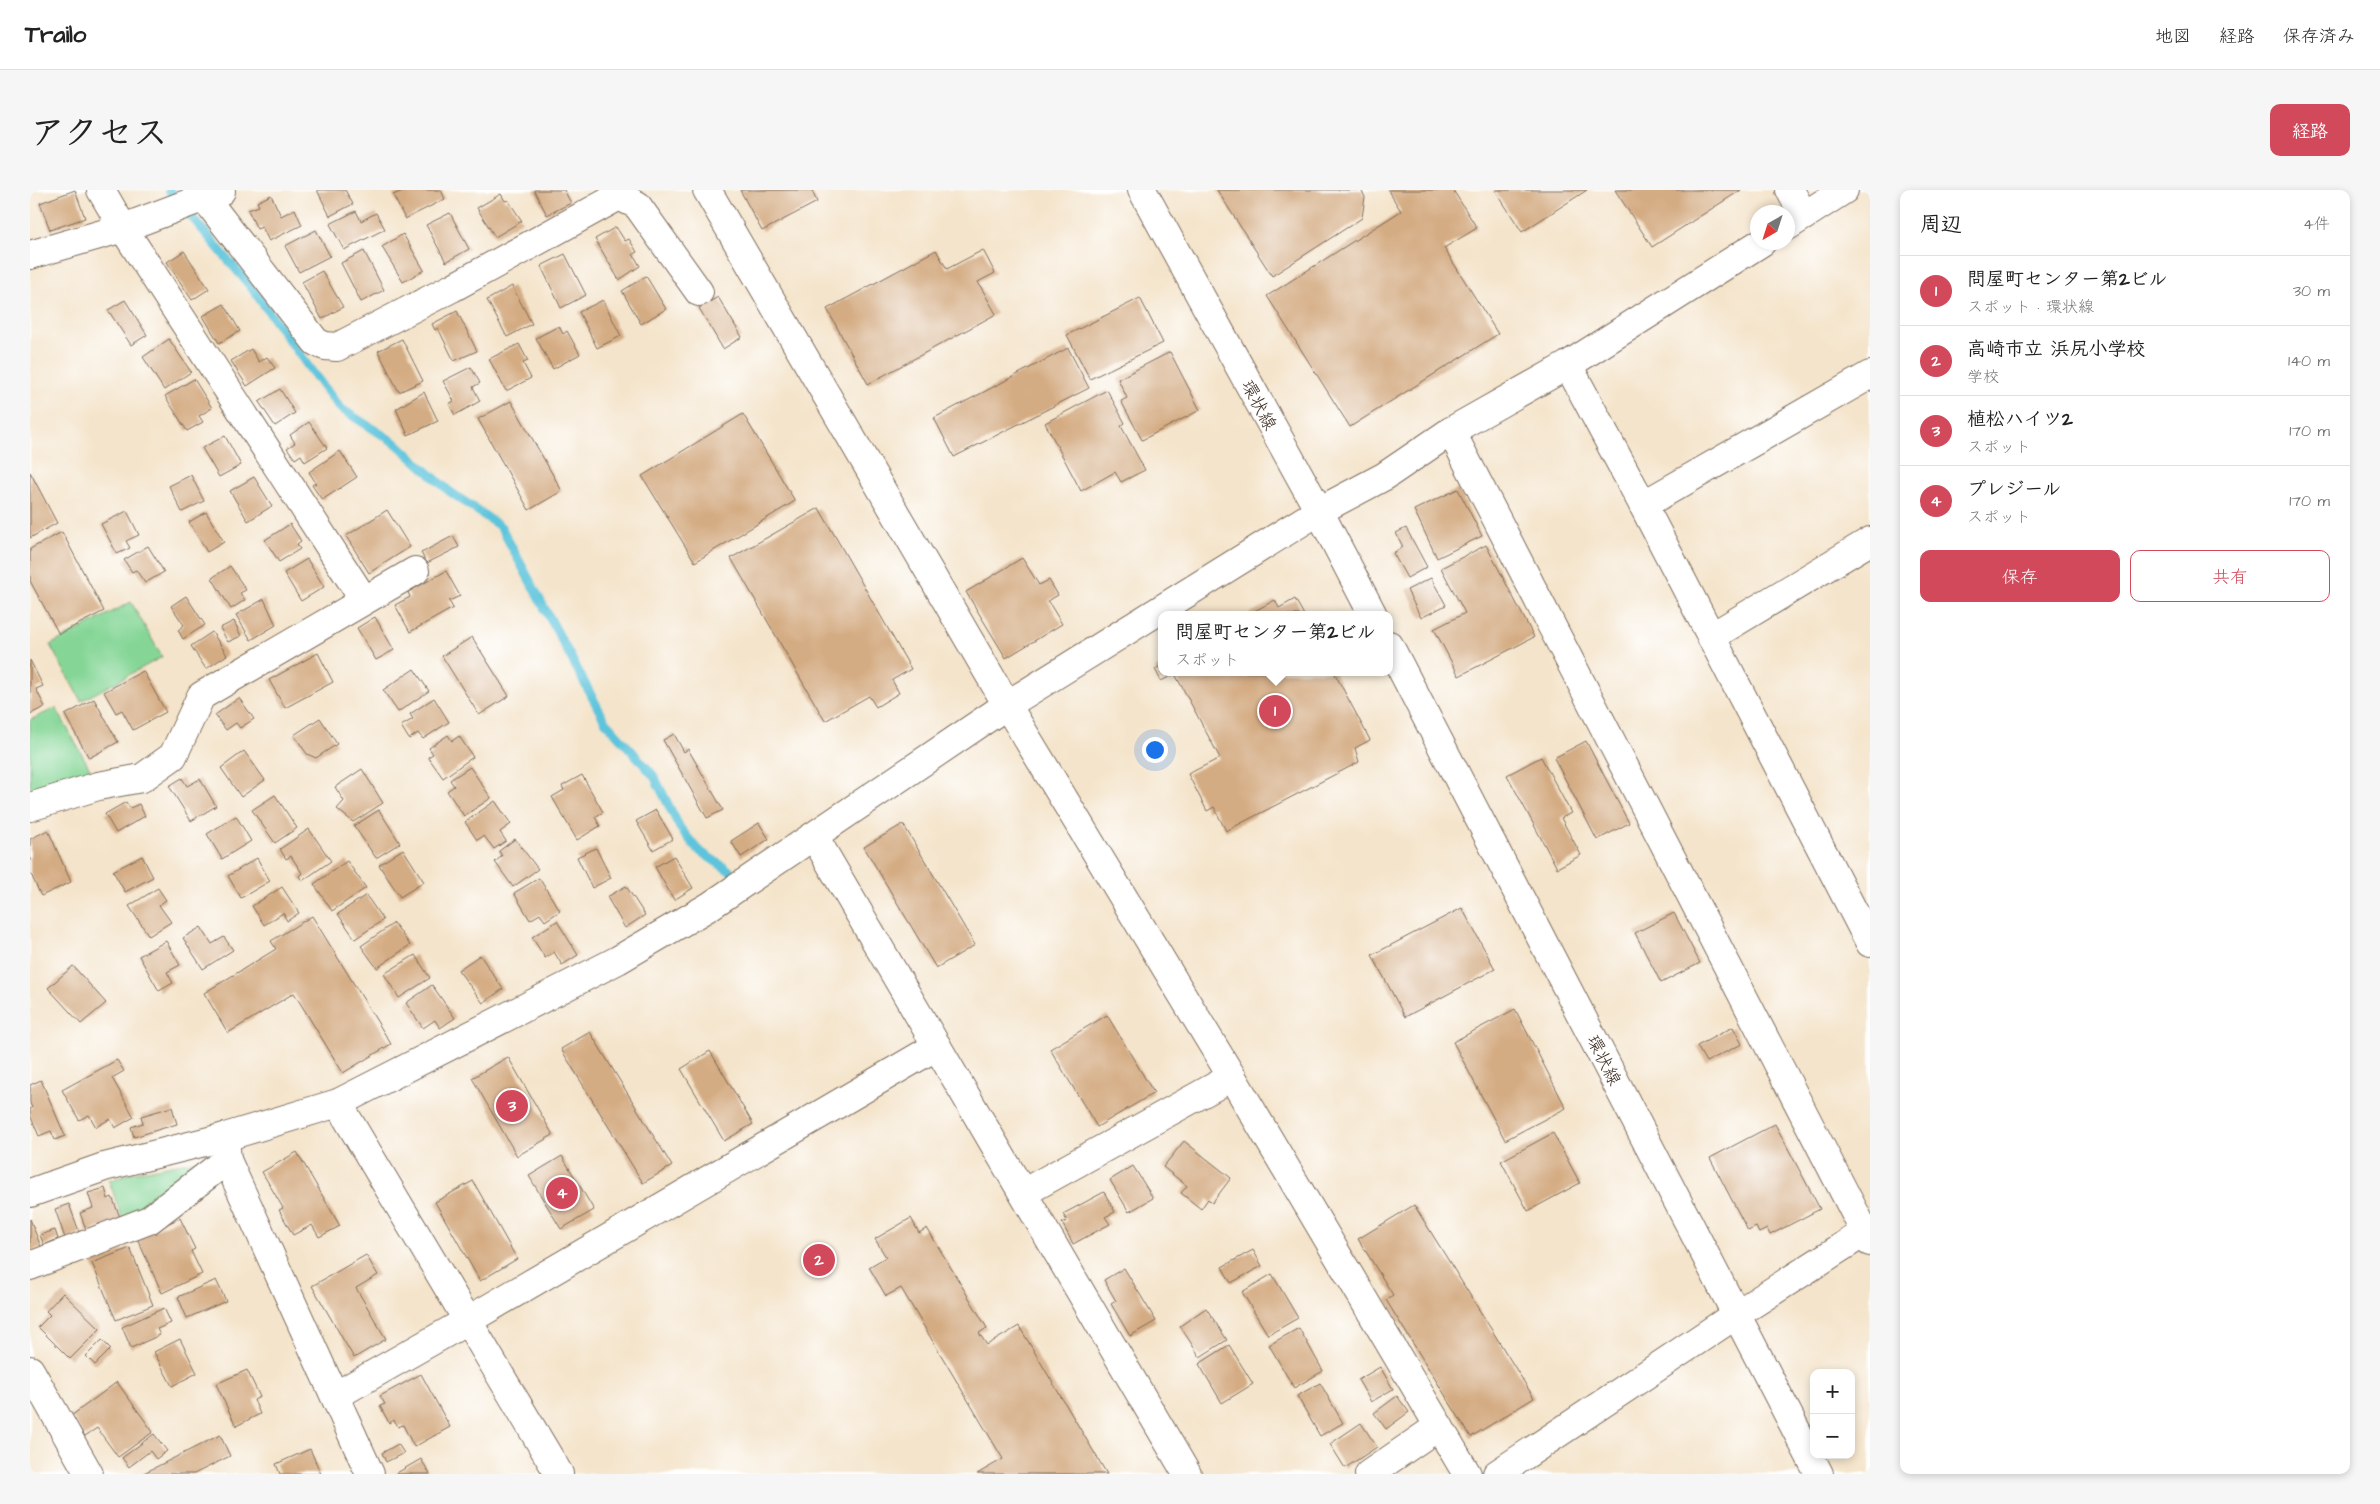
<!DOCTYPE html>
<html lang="ja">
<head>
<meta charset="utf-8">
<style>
  body { margin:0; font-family:"Architects Daughter","Klee One",sans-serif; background:#f6f6f6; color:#222 }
  .controls { position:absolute; right:15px; bottom:15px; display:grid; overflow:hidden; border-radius:10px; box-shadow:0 2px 8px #0003 }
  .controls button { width:45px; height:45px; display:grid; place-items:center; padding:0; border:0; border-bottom:1px solid #e0e0e0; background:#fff; color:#222; font:25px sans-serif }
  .compass { position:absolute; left:1720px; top:15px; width:45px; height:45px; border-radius:50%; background:#fff; box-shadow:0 2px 8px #0003; rotate:219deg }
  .you { position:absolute; left:1124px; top:559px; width:18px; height:18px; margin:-12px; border:4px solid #fff; border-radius:50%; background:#1a73e8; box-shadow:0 0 0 8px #1a73e833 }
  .badge { display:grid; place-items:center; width:32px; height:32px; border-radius:50%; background:#d1495b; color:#fff; font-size:16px; font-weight:700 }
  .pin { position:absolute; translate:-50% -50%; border:2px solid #fff; box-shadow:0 1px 5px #0006 }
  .popup { position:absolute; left:1128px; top:421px; width:235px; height:65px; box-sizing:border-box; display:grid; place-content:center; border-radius:10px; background:#fff; filter:drop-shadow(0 1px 4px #0005); font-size:16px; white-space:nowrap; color:#767676 }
  .popup b { font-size:19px; color:#222 }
  .popup::after { content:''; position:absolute; left:50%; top:100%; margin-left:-10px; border:10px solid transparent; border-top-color:#fff }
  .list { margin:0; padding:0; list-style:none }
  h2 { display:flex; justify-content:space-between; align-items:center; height:65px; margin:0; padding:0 20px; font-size:21px }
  h2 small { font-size:16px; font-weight:400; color:#767676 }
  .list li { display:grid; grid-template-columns:32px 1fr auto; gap:15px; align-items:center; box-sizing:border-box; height:70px; padding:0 20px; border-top:1px solid #e0e0e0 }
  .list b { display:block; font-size:19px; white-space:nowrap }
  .list p { margin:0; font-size:16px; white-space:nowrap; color:#767676 }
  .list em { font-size:16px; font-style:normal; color:#767676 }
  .actions { display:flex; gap:10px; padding:15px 20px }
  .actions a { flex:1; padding:11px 0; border:1px solid #d1495b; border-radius:10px; text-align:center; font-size:18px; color:#d1495b }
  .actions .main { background:#d1495b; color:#fff }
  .map { position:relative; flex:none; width:1840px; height:1284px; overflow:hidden; border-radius:10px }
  header { display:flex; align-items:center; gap:30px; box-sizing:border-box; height:70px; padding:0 25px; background:#fff; border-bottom:1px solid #e0e0e0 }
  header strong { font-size:24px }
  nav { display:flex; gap:28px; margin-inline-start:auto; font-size:18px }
  .intro { display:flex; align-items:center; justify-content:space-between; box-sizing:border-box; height:120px; padding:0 30px }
  h1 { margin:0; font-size:35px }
  .button { padding:12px 22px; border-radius:10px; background:#d1495b; color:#fff; font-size:18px; font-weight:700 }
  main { display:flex; gap:30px; padding:0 30px }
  aside { flex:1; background:#fff; border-radius:10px; box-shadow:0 2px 8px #0003 }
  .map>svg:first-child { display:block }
</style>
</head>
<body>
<header>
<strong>Trailo</strong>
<nav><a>地図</a><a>経路</a><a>保存済み</a></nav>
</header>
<div class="intro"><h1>アクセス</h1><a class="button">経路</a></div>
<main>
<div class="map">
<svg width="1840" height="1284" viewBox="0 0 1840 1284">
  <rect width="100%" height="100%" fill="#fff"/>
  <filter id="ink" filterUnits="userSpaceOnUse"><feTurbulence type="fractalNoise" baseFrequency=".02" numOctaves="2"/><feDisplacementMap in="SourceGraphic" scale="10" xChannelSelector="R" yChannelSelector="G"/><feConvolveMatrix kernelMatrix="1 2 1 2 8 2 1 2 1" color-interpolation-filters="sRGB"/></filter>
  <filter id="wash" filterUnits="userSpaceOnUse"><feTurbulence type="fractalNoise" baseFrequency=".0096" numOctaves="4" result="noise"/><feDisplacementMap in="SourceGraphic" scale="20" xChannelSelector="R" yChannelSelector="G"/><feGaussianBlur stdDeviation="1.12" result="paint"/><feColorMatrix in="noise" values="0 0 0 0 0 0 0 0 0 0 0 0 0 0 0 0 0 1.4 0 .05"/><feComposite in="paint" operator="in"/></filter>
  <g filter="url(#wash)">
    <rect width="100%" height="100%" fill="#f4e4cb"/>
    <g fill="#85d696" stroke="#60805a">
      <polygon points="101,412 132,467 51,511 20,455"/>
      <polygon points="26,518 63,584 3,601 0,595 0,530"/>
      <polygon points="178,968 94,1033 79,991 101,983"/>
    </g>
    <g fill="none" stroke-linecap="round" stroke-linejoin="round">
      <polyline stroke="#5dc4db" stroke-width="9" points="139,0 221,97 280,179 310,218 367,254 419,301 471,337 575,531 624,586 650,638 668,660 700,681"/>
    </g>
    <g id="blocks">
      <g fill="#d4ac83">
        <polygon points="45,0 55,28 20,40 10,13"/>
        <polygon points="287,0 315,0 323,14 300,26"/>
        <polygon points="375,0 411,0 415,9 375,29 363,5"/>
        <polygon points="504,0 534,0 541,13 517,25"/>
        <polygon points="710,0 784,0 782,1 787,12 732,41"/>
        <polygon points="1187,0 1331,0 1335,7 1332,28 1242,86"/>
        <polygon points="1358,0 1423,0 1447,38 1414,58 1468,144 1320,237 1237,106 1371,21"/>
        <polygon points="1465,0 1557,0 1492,42"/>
        <polygon points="1585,0 1711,0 1622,57"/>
        <polygon points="471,4 475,11 478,10 492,31 465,47 447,18"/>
        <polygon points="241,5 251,26 265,19 272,35 239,51 232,37 227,39 218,20 229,16 227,12"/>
        <polygon points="326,21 331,31 346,23 355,39 314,60 300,34"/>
        <polygon points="420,23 439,59 416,72 396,35"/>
        <polygon points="586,37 595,51 599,49 607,62 603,64 610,76 589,90 565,49"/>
        <polygon points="286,40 300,66 269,82 255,56"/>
        <polygon points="373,44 394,80 373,92 352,57"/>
        <polygon points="906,60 917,79 953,60 965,83 948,92 966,124 838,194 797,119"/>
        <polygon points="154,61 179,99 162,110 137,72"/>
        <polygon points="334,61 354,100 331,112 311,73"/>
        <polygon points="535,64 556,105 531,118 511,76"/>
        <polygon points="292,81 313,117 292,129 272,92"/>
        <polygon points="616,86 636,119 611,134 592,101"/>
        <polygon points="482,96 502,134 477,147 457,110"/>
        <polygon points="688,107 712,147 693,159 669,118"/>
        <polygon points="1110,108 1133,153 1060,189 1037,145"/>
        <polygon points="95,110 117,145 101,155 78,120"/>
        <polygon points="573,110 591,146 567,158 549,122"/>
        <polygon points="194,114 210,141 189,153 173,126"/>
        <polygon points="427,121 447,161 424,171 408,138 405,140 402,134"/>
        <polygon points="529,136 533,144 537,141 550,164 523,179 506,148"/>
        <polygon points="139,149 161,182 134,200 113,167"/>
        <polygon points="372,149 393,191 369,202 348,161"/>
        <polygon points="489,154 498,171 493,173 501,188 476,201 459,169"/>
        <polygon points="1038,158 1059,198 924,267 904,228"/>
        <polygon points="221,159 229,172 237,167 245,178 217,196 201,171"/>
        <polygon points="1140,162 1170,220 1112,250 1091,211 1097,208 1088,189"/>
        <polygon points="441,177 450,193 443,197 450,211 425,225 419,214 424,211 413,191"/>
        <polygon points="164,189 182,218 169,226 173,232 157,241 135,206"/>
        <polygon points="250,199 265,223 245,236 229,212"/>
        <polygon points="1077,200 1095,233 1091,236 1115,280 1091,292 1085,282 1051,301 1015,233"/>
        <polygon points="394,202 408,231 378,245 366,219"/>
        <polygon points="481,211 532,301 499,320 448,229"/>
        <polygon points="713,224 765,311 665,372 612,286"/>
        <polygon points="279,232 297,258 275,272 271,265 265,269 257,258 265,253 260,245"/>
        <polygon points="195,246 211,275 189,287 172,258"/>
        <polygon points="310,261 327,287 292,310 282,295 286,293 279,282"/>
        <polygon points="0,282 27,333 0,348"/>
        <polygon points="161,285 174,311 152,322 139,296"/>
        <polygon points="224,287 242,316 218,331 200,301"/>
        <polygon points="1428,299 1452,346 1407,368 1384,320"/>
        <polygon points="789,318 881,479 862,490 869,503 846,517 839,506 795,531 701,368"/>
        <polygon points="357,320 380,357 339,383 316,346"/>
        <polygon points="97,321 109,345 96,351 100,358 87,364 71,334"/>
        <polygon points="176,322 194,352 177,362 159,332"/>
        <polygon points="260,334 271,351 267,354 270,359 249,372 235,350"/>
        <polygon points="1376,338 1397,377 1377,388 1363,363 1373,357 1366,343"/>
        <polygon points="32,342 74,421 29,444 0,391 0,359"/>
        <polygon points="423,346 429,357 397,373 391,363"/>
        <polygon points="1456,355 1504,447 1429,486 1404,439 1435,423 1411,378"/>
        <polygon points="118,356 134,382 115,393 106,380 102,382 94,370"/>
        <polygon points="992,368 1009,395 1019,390 1028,405 1018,411 1032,434 976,468 936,402"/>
        <polygon points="277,369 294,397 271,411 254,383"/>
        <polygon points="200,376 216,400 210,403 215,410 201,419 182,388"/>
        <polygon points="416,381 430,406 419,411 423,418 380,442 365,415 380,407 378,402"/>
        <polygon points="1401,388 1416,415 1391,428 1377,400"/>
        <polygon points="156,406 175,435 153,449 148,440 154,435 141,416"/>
        <polygon points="234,409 246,435 221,450 206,425"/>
        <polygon points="1265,409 1274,425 1217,425 1245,410 1249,418"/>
        <polygon points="345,427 364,460 346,470 327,438"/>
        <polygon points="204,431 211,446 198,452 190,438"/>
        <polygon points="182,442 197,465 176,479 161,456"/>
        <polygon points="442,447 479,506 449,525 412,466"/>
        <polygon points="288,463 303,492 255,518 239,490"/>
        <polygon points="0,470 13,496 6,499 15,517 0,524"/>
        <polygon points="1131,476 1131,482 1304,482 1340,550 1325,558 1329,572 1196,641 1184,617 1177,621 1158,584 1190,568 1145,484 1131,491 1125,479"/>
        <polygon points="384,479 399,501 368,522 353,500"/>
        <polygon points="113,481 136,522 103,540 92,520 86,523 74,502"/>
        <polygon points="209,508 224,529 210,538 206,533 196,540 185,525"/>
        <polygon points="404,508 419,532 393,549 388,543 379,549 371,536 383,529 380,524"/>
        <polygon points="64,509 88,552 59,568 35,525"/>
        <polygon points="290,528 307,554 286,568 277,564 264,545"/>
        <polygon points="644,544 654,562 658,559 693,620 677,628 633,550"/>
        <polygon points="418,545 422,551 429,546 443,567 413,588 398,567 403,564 399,558"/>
        <polygon points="1556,551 1599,633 1567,650 1524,568"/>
        <polygon points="214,561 235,590 211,607 191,578"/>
        <polygon points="1511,567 1541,623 1531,628 1551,665 1527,678 1477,585"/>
        <polygon points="440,577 461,608 434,626 417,601 424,596 420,590"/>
        <polygon points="332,579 353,613 323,632 307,619 314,611 305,597"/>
        <polygon points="552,585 573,622 565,627 570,636 547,650 522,607 534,600 532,596"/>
        <polygon points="152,588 157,596 170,589 186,616 161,631 139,596"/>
        <polygon points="245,605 267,638 245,653 222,620"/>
        <polygon points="465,611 481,634 470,642 476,651 464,659 454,646 447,650 435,632"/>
        <polygon points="96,612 100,618 109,614 115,626 86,643 75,624"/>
        <polygon points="349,620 370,653 346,668 324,636"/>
        <polygon points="626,620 643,649 623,660 606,631"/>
        <polygon points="206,626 221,651 192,669 177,644"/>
        <polygon points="729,633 739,649 711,667 701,651"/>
        <polygon points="873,634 945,755 906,778 834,657"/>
        <polygon points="279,639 301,671 272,691 269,686 272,683 261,666 256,669 250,659"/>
        <polygon points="18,640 41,692 11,706 0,682 0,649"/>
        <polygon points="485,649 508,679 483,697 465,672 472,666 469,661"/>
        <polygon points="566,658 581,688 562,698 547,667"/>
        <polygon points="373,659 394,692 370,707 349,675"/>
        <polygon points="112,666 123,687 95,702 83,681"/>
        <polygon points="644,666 663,698 644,710 625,677"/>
        <polygon points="227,668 240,691 211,708 198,686"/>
        <polygon points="317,671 336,698 302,721 284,694"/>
        <polygon points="509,688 530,721 515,731 510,724 500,730 484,703"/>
        <polygon points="596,696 615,725 595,738 577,707"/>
        <polygon points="252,697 269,723 257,731 253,723 234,735 222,716"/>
        <polygon points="128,698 136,710 129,715 141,732 119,746 99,716"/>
        <polygon points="336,705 353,730 325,749 308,724"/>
        <polygon points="1432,718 1465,779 1375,827 1342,765"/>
        <polygon points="1644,723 1670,773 1631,793 1605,743"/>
        <polygon points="282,726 361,854 313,883 264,803 198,843 174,803 246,759 241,751"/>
        <polygon points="527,731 548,765 532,775 524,762 515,768 502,747"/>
        <polygon points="364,733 380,755 347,778 331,756"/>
        <polygon points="171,737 182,754 194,747 203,760 173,779 153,748"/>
        <polygon points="136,751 150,775 137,782 143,793 129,801 109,766"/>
        <polygon points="385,765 400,788 369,808 354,784"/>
        <polygon points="450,765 473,799 453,813 428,780"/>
        <polygon points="43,776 76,813 51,834 18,798"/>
        <polygon points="402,795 425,828 410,838 405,830 393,838 376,813"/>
        <polygon points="1485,819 1536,918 1475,950 1423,852"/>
        <polygon points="1077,825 1124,903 1067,937 1020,859"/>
        <polygon points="1703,837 1712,854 1676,872 1667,856"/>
        <polygon points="560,842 642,976 613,993 531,859"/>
        <polygon points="680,861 723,934 694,951 651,879"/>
        <polygon points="478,867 523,945 487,966 442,888"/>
        <polygon points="87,870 94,881 82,888 104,927 85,938 80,929 66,937 59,925 49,930 32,900"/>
        <polygon points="11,890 35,946 25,950 21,941 9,946 0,925 0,919 2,918 0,913 0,895"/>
        <polygon points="142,917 147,934 104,947 101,937 113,933 111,926"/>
        <polygon points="1745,934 1790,1019 1740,1045 1737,1039 1729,1043 1726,1037 1718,1041 1680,968"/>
        <polygon points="1523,943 1550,993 1498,1021 1471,971"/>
        <polygon points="1154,951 1201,988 1182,1013 1178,1009 1171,1019 1151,1003 1157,996 1133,977"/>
        <polygon points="267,962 310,1036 289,1047 282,1035 263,1045 249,1020 253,1018 232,982"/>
        <polygon points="532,966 564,1020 531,1039 499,986"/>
        <polygon points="1103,976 1123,1008 1099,1022 1080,990"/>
        <polygon points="443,991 487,1069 450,1091 405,1012"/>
        <polygon points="75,998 78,1009 82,1007 91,1030 57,1042 50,1023 63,1018 58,1003"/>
        <polygon points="1074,1002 1085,1022 1075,1027 1080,1034 1043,1054 1032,1033 1037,1031 1033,1024"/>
        <polygon points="39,1014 50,1044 35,1048 25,1019"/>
        <polygon points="1384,1015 1504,1208 1441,1247 1356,1110 1363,1105 1328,1049"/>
        <polygon points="150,1028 165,1059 161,1061 172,1084 132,1103 107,1048"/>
        <polygon points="881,1028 889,1043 897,1038 957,1138 949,1143 957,1155 989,1136 1077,1284 947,1284 973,1269 871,1098 856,1106 839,1077 856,1067 845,1049"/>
        <polygon points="0,1029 11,1057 0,1061"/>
        <polygon points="25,1040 28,1049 14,1055 10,1045"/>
        <polygon points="100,1058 123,1115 86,1130 62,1073"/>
        <polygon points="1223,1060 1232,1076 1201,1093 1192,1077"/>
        <polygon points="336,1065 348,1085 326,1098 356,1149 324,1168 282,1096"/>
        <polygon points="1094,1078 1126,1131 1100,1146 1081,1114 1086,1111 1074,1090"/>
        <polygon points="1242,1084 1268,1128 1238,1145 1212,1102"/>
        <polygon points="186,1090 196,1111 157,1128 148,1107"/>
        <polygon points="33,1103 70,1139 40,1169 8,1137 20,1125 16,1121"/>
        <polygon points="134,1118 141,1133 127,1139 130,1145 101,1158 92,1137"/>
        <polygon points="1176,1118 1197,1150 1170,1167 1150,1136"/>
        <polygon points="1269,1138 1293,1181 1264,1198 1239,1155"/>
        <polygon points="150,1149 167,1183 142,1196 124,1162"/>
        <polygon points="72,1150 81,1159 65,1175 56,1166"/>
        <polygon points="1199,1155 1223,1194 1192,1213 1169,1174"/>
        <polygon points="1350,1177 1363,1199 1341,1212 1328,1190"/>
        <polygon points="217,1180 230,1207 224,1210 230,1224 206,1236 186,1194"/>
        <polygon points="391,1184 420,1237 384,1257 373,1235 368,1237 364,1230 359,1233 350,1216 355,1214 350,1206"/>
        <polygon points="87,1192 123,1242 88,1267 67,1238 55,1246 41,1226"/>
        <polygon points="1290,1193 1313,1233 1290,1246 1267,1206"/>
        <polygon points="1367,1206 1379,1222 1356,1239 1344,1223"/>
        <polygon points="1331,1233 1347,1257 1315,1278 1300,1254"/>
        <polygon points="124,1244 137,1261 126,1269 120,1261 99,1277 92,1268"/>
        <polygon points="190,1245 200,1266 164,1284 112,1284"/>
        <polygon points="368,1254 374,1263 356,1272 352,1263"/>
        <polygon points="280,1259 291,1284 250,1284 246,1274"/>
        <polygon points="391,1269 400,1284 365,1284"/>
      </g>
    </g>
  </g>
  <g filter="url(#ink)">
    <use href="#blocks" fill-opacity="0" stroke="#7c6b5b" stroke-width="1"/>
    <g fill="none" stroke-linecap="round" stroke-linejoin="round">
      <g stroke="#7c6b5b" stroke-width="30">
        <g id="minor">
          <polyline points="71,0 93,38 334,410"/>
          <polyline points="677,0 977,515 1202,887 1437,1284"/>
          <polyline points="1112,0 1289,321 1343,425"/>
          <polyline points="1760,0 1774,26"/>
          <polyline points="589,6 607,15 669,102"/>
          <polyline points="174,7 286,152 295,156 307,157 422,98 589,6 585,0"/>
          <polyline points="1758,36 1814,0"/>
          <polyline points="0,65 93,38 191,1"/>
          <polyline points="1538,175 1613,315 1840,753"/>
          <polyline points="1421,241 1840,1052"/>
          <polyline points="1613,315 1840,185"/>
          <polyline points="1681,447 1840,351"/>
          <polyline points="1359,455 1789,1284"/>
          <polyline points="0,617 68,596 112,588 143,566 171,506 385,381"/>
          <polyline points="784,646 1157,1284"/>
          <polyline points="308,913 529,1284"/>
          <polyline points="195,947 197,970 340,1284"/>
          <polyline points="0,1003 74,977 195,947 308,913 588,770 680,716 977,515 1289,321 1355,286 1421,241 1538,175 1732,52"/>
          <polyline points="993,1003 1202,887"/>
          <polyline points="0,1076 119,1030 197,970"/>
          <polyline points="0,1180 59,1284"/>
          <polyline points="305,1206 437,1131 907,856"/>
          <polyline points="1339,1284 1409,1236"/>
          <polyline points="1467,1284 1707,1124 1840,1039"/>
        </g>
      </g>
      <use href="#minor" stroke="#fff" stroke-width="28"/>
    </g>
  </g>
  <g text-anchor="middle" stroke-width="4" stroke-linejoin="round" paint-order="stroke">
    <g font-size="18" fill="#3b2a1e" stroke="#fff">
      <text transform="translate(1229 215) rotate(62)" y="6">環状線</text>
      <text transform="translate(1574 870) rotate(63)" y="6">環状線</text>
    </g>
  </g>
</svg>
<div class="controls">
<button>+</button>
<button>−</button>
</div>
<svg class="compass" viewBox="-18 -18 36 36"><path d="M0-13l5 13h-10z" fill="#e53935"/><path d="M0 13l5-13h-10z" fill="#767676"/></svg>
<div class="you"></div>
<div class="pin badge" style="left:1245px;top:521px">1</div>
<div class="popup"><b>問屋町センター第2ビル</b>スポット</div>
<div class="pin badge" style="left:789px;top:1070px">2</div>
<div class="pin badge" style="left:482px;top:916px">3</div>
<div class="pin badge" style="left:532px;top:1003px">4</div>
</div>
<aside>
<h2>周辺<small>4件</small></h2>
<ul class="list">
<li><span class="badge">1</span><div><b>問屋町センター第2ビル</b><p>スポット · 環状線</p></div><em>30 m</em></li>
<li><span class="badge">2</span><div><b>高崎市立 浜尻小学校</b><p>学校</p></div><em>140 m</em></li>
<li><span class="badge">3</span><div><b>植松ハイツ2</b><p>スポット</p></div><em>170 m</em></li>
<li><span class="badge">4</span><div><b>プレジール</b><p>スポット</p></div><em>170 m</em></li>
</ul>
<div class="actions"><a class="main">保存</a><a>共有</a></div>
</aside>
</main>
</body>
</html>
